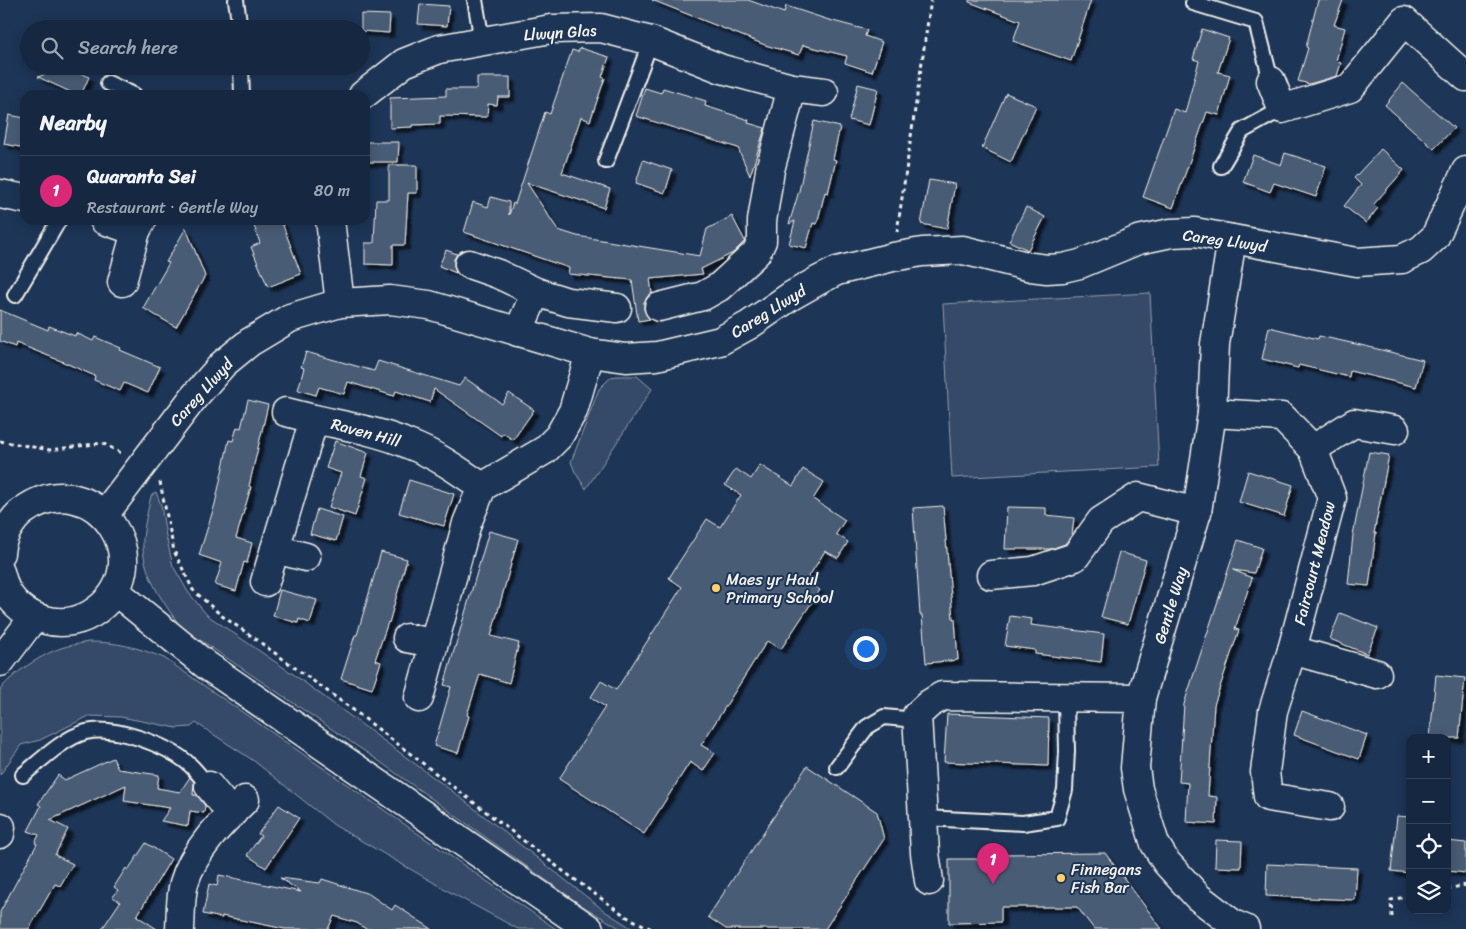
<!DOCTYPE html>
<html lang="en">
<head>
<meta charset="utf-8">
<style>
  body { margin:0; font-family:Sriracha,sans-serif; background:#23344c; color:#f1f3f6 }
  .controls { position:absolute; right:15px; bottom:15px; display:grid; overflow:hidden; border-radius:10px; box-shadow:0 2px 12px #0003 }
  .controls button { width:45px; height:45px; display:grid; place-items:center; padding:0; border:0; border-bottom:1px solid #35445a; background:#162841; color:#f1f3f6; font:25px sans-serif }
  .you { position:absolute; left:865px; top:648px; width:18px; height:18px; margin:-12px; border:4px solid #fff; border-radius:50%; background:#1a73e8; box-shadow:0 0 0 8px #1a73e833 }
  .badge { display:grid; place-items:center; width:32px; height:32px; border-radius:50%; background:#db2777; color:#fff; font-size:16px; font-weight:700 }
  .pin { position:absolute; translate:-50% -41px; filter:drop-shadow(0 1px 2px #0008) }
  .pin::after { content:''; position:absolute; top:26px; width:18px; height:15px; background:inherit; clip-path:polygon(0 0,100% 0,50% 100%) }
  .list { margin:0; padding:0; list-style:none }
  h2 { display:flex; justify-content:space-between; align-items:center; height:65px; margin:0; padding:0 20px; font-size:21px }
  h2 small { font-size:16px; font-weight:400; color:#9ea6b1 }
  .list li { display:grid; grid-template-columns:32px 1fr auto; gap:15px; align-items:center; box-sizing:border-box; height:70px; padding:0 20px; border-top:1px solid #35445a }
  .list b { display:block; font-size:19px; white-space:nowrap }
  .list p { margin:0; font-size:16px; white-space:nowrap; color:#9ea6b1 }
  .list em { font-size:16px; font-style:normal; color:#9ea6b1 }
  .icon { flex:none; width:28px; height:28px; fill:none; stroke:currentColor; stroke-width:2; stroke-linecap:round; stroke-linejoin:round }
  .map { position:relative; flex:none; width:1466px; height:929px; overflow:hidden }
  .search { position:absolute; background:#162841; box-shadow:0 2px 12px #0003; left:20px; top:20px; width:350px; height:55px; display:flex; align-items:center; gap:12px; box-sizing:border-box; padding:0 18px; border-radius:28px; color:#9ea6b1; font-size:19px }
  .panel { position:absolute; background:#162841; box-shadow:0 2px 12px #0003; left:20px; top:90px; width:350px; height:135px; border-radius:15px }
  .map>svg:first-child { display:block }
</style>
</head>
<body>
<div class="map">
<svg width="1466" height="929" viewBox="0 0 1466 929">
  <defs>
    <filter id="shadow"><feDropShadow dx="4.5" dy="4.5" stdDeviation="1" flood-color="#0009"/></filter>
  </defs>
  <rect width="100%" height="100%" fill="#1d3557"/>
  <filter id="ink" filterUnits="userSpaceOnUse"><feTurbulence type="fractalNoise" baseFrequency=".02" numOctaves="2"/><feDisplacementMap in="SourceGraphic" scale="10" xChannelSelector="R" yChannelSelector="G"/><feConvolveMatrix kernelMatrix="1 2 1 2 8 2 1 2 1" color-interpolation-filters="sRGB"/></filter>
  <g filter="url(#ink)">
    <g fill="#354a67" stroke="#949ea8">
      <polygon points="1150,293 1159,467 952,478 943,304"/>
      <polygon points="617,376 637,376 652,389 586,489 575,472 571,462 599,389 611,377"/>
      <path d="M156,492L161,505L166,536L173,566L188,592L207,615L293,674L452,791L606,912L633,929H621L581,905L376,759L181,627C162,601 141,572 143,539C144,525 148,510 151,496Z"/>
      <path d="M88,642C117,642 137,647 164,658L556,929H518L455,895L334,825L254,761L196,723L191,727L177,728L121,717L89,716L40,740L21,745L0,775V690C11,674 43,654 61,648C70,645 79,644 88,642Z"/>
    </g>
    <g fill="#485b74" stroke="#f4f1e8" filter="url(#shadow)">
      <polygon points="652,0 748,0 784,13 786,6 829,20 867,30 865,36 882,42 872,72 845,63 847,56 803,45 799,55 765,45"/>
      <polygon points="969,0 1091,0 1071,61 1013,41 1020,21 969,2"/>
      <polygon points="1318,0 1343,0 1334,25 1345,28 1336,61 1341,63 1337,76 1309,84 1298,81 1308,48 1306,47"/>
      <polygon points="420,4 449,6 447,26 418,24"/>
      <polygon points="361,14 390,15 389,33 361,31"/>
      <polygon points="1202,29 1229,38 1218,72 1230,75 1219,115 1207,112 1173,208 1143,197 1174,109 1185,113 1199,61 1193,59"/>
      <polygon points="580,48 609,57 602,77 605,78 590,121 581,117 562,173 610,189 604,208 527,183 558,230 577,236 700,256 707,229 732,216 745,241 733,253 701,269 703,274 650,279 652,293 648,296 644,302 644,310 650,319 638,321 632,280 568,274 569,268 464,232 473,202 488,207 491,197 509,202 509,215 513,203 515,204 545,112 550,114 572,50 578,52"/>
      <polygon points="66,66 89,77 81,95 77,95 38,77"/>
      <polygon points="477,77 510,77 510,97 498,97 497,105 488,104 487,117 440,116 440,124 412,125 412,127 390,128 390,98 446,96 446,89 477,89"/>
      <polygon points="1403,83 1454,128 1434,149 1385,105"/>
      <polygon points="858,84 878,89 869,125 849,120"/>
      <polygon points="645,88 661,93 663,88 706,101 705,106 749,120 748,123 765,128 750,176 738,148 636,116"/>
      <polygon points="1006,93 1036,106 1011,162 982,148"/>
      <polygon points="9,115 25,118 25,148 4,144"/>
      <polygon points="814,121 840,127 833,159 836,160 828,193 825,192 817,224 813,223 806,248 789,244 795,221 789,224 799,191"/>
      <polygon points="365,142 399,142 398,162 365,162"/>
      <polygon points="1381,149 1404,170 1374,204 1378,208 1366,223 1344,206 1361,185 1354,178"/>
      <polygon points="1285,153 1326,166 1316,197 1274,183 1270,192 1243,182 1253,155 1281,165"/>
      <polygon points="643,160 672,170 665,193 636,183"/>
      <polygon points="389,165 417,165 417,193 408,193 405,245 393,245 393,265 365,264 365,243 374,243 376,200 389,200"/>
      <polygon points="929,180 955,184 947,229 921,224"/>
      <polygon points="1026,207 1045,217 1028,250 1009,241"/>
      <polygon points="252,220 281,220 301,274 268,287 251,247 260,243"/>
      <polygon points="186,228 205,276 176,327 143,308 169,263 166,262"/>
      <polygon points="446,250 457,254 454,259 454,266 456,273 439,266"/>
      <polygon points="0,310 48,330 49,326 75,336 76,333 93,341 95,337 121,348 120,350 160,367 148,393 124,383 120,391 94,380 95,376 61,361 16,343 15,347 0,341"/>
      <polygon points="1269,327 1318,339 1319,336 1365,346 1423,360 1416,387 1350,371 1349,377 1299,365 1298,368 1262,359"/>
      <polygon points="306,352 374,371 378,361 459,386 465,378 502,404 509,393 534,410 513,440 503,433 501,436 434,389 430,402 396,391 394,396 348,382 344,394 319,387 316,395 298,390 304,368 301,367"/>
      <polygon points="248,400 268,405 249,486 251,487 236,538 252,543 247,563 244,562 236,591 215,585 222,563 199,555 215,504 229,440 233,441 237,427 241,428"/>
      <polygon points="335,441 368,453 361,476 367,478 355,516 329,507 341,473 326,468"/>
      <polygon points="1369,452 1389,455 1374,533 1376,533 1369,586 1348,584 1353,535"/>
      <polygon points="760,465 793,486 803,469 824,482 813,499 845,520 836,534 848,542 838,558 825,551 806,581 820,590 781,649 767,641 701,745 715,753 703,771 690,762 644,834 559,779 605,707 591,697 601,681 616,690 682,587 669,578 679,562 707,519 720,527 741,495 725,485 736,469 751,479"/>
      <polygon points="1248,471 1293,485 1284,516 1239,502"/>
      <polygon points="409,480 454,494 444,526 399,513"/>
      <polygon points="943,506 953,619 955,619 958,660 926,663 922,615 920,615 913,508"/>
      <polygon points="1007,507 1046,508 1046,515 1074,518 1072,535 1065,544 1051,549 1005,549"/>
      <polygon points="317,509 343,517 336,541 310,534"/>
      <polygon points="489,531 518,539 491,636 519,643 509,683 480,674 467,715 469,716 458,753 434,746 451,687 444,685"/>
      <polygon points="1238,540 1262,548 1254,573 1233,570 1252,578 1235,629 1239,630 1214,705 1208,796 1217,797 1216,824 1186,822 1188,783 1179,782 1184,704"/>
      <polygon points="381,552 407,559 389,623 388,622 375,660 381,662 372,689 341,679 355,635 357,635"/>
      <polygon points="1119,552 1146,560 1128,624 1101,617"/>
      <polygon points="280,590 317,600 310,623 299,619 298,623 273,616"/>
      <polygon points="1340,613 1378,628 1367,654 1330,639"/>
      <polygon points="1010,616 1032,619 1031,625 1104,634 1101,662 1035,654 1035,650 1005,646"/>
      <polygon points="1436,675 1465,678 1459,738 1430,738"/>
      <polygon points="1302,711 1367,735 1359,759 1294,735"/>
      <polygon points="947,714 1049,718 1048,766 944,762"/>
      <polygon points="113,758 118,769 159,775 157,788 180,792 190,777 194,782 193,795 197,795 205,806 204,813 190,811 188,826 161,821 170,808 124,801 126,785 50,820 68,829 55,855 73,864 60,886 55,884 29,929 0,929 0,912 37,844 35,843 39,835 28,831 41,806 38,804 58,775 65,780"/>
      <polygon points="807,766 877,812 884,839 825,929 726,929 708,917"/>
      <polygon points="279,805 299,818 266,868 247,855 261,836 258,834"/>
      <polygon points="1397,816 1410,817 1410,873 1391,871"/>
      <polygon points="1216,840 1242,841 1241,868 1215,867"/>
      <polygon points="1447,841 1466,843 1466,873 1447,871"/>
      <polygon points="146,843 171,859 137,916 157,929 102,929 120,902 113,897 118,890 114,887 126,868 128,870"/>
      <polygon points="1105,853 1162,929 1094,929 1077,907 1001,907 1001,922 949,923 949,859 1001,859 1001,854"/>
      <polygon points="1267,864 1357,868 1355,900 1266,896"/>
      <polygon points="219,875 301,892 280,878 320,883 322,879 369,894 392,910 395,905 432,929 366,929 357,923 334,916 328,929 285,929 222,916 222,918 203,914 209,884 217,886"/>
    </g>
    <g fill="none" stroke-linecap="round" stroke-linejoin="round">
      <g stroke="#f4f1e8" stroke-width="18">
        <g id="lane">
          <polyline points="236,0 240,29"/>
          <polyline points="475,0 482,41"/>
          <polyline points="1193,3 1256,22 1271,81"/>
          <polyline points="241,66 242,95"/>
          <polyline points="108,83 134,95"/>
          <polyline points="606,161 651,41"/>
          <polyline points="1221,166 1242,131 1282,109"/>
          <polyline points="15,295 59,220"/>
          <polyline points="837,767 867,727 884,717 905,719 917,715"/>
          <path d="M23,775C40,761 65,737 86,732C114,725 167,745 189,764C196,770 202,779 209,786"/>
          <polyline points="924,818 1023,823 1057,818 1065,790 1067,751 1066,698"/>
        </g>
      </g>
      <g stroke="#f4f1e8" stroke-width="31">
        <g id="street">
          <polyline points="1271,81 1282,109 1350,88 1404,21 1466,77"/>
          <polyline points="363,95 404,63 439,49 551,29 601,28 651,41 722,69 792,88 824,92"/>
          <polyline points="0,194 25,199"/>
          <polyline points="104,220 136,231 142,220"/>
          <polyline points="330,220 340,303"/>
          <polyline points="469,264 498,274 536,292 568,302 617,308"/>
          <polyline points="122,282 136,231"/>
          <polyline points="659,307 703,296 719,287 756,253 762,241 762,221 770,170 792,88"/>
          <polyline points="518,332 536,292"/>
          <polyline points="286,412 314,419"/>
          <polyline points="1212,413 1282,417 1313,449 1332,498 1292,650 1273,711 1265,772 1268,797 1330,807"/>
          <polyline points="1313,449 1354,423 1395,430"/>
          <polyline points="275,549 306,557"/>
          <polyline points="991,575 1033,571 1075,557 1101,521 1138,497 1197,512"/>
          <path d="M265,582L314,419C345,426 378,431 408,444C435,454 458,470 482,487"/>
          <polyline points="407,638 433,643"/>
          <polyline points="1292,650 1377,674"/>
          <polyline points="419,698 467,523 482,487 545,450 559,436 573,411 590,353"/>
          <polyline points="209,786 232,814"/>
          <polyline points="0,834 1,827"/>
          <polyline points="929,881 925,853 917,715 929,704 942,696 1141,698"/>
          <path d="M180,929C181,914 180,898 184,883C193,851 222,822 245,800"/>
        </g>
      </g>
      <g stroke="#f4f1e8" stroke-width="31">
        <g id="secondary">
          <polyline points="1232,239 1215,344 1212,413 1197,512 1141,698 1135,768 1138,789 1155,844 1166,862 1198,897 1233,924 1245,929"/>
          <polyline points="104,515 194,397 223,364 250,342 290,318 340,303 390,300 429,305 590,353 626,358 657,356 720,341 749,325 791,296 821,279 837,271 893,257 922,252 963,250 1031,267 1047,269 1063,268 1080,264 1138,240 1171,233 1195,232 1357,262 1402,259 1421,250 1435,237 1466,171"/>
          <path d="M0,553C1,538 11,520 23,511C93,459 167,567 91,614C62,631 22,620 6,590C3,584 2,578 0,572"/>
          <polyline points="115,591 206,665 589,929"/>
          <polyline points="0,662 34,617"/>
        </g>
      </g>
      <g stroke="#f4f1e8" stroke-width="3" stroke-dasharray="4 4" stroke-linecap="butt">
        <polyline points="897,232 931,0"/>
        <polyline points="0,441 50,450 102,443 121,453"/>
        <polyline points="160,482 174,551 193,590 222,616 250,635 356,712 563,871 627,917 652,929"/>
        <polyline points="1447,889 1466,885"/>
        <polyline points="1392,917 1391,900 1410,896"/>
      </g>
      <use href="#lane" stroke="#1d3557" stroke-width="14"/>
      <use href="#street" stroke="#1d3557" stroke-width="28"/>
      <use href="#secondary" stroke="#1d3557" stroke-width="28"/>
    </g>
  </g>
  <g fill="#ffd166" stroke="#1d3557" stroke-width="2">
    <circle cx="716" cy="588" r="5"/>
    <circle cx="1061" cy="878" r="5"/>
  </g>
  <g text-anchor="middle" stroke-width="4" stroke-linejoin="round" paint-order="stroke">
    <g font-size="16" fill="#f4f1e8" stroke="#1d3557">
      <text transform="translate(560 32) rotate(-4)" y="6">Llwyn Glas</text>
      <text transform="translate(1225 240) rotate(8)" y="6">Careg Llwyd</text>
      <text transform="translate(768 311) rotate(-32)" y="6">Careg Llwyd</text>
      <text transform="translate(201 392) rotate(-48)" y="6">Careg Llwyd</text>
      <text transform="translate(366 432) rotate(15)" y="6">Raven Hill</text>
      <text transform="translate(1314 563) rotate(-76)" y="6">Faircourt Meadow</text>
      <text transform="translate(1170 605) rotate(-73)" y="6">Gentle Way</text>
    </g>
    <g font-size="16" fill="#f4f1e8" stroke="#1d3557" text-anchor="start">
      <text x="726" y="585">Maes yr Haul<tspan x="726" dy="18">Primary School</tspan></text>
      <text x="1071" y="875">Finnegans<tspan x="1071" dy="18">Fish Bar</tspan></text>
    </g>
  </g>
</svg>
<div class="controls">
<button>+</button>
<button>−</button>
<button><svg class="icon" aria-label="locate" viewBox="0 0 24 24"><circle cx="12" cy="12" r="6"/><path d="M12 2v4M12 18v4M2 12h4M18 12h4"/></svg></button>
<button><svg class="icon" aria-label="layers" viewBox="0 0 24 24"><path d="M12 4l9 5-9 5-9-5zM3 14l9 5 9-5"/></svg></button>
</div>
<div class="you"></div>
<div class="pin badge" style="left:993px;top:884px">1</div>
<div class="search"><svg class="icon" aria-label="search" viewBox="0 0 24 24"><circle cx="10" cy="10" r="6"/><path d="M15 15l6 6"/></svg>Search here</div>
<section class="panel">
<h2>Nearby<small></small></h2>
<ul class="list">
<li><span class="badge">1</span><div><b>Quaranta Sei</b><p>Restaurant · Gentle Way</p></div><em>80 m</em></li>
</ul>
</section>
</div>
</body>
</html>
